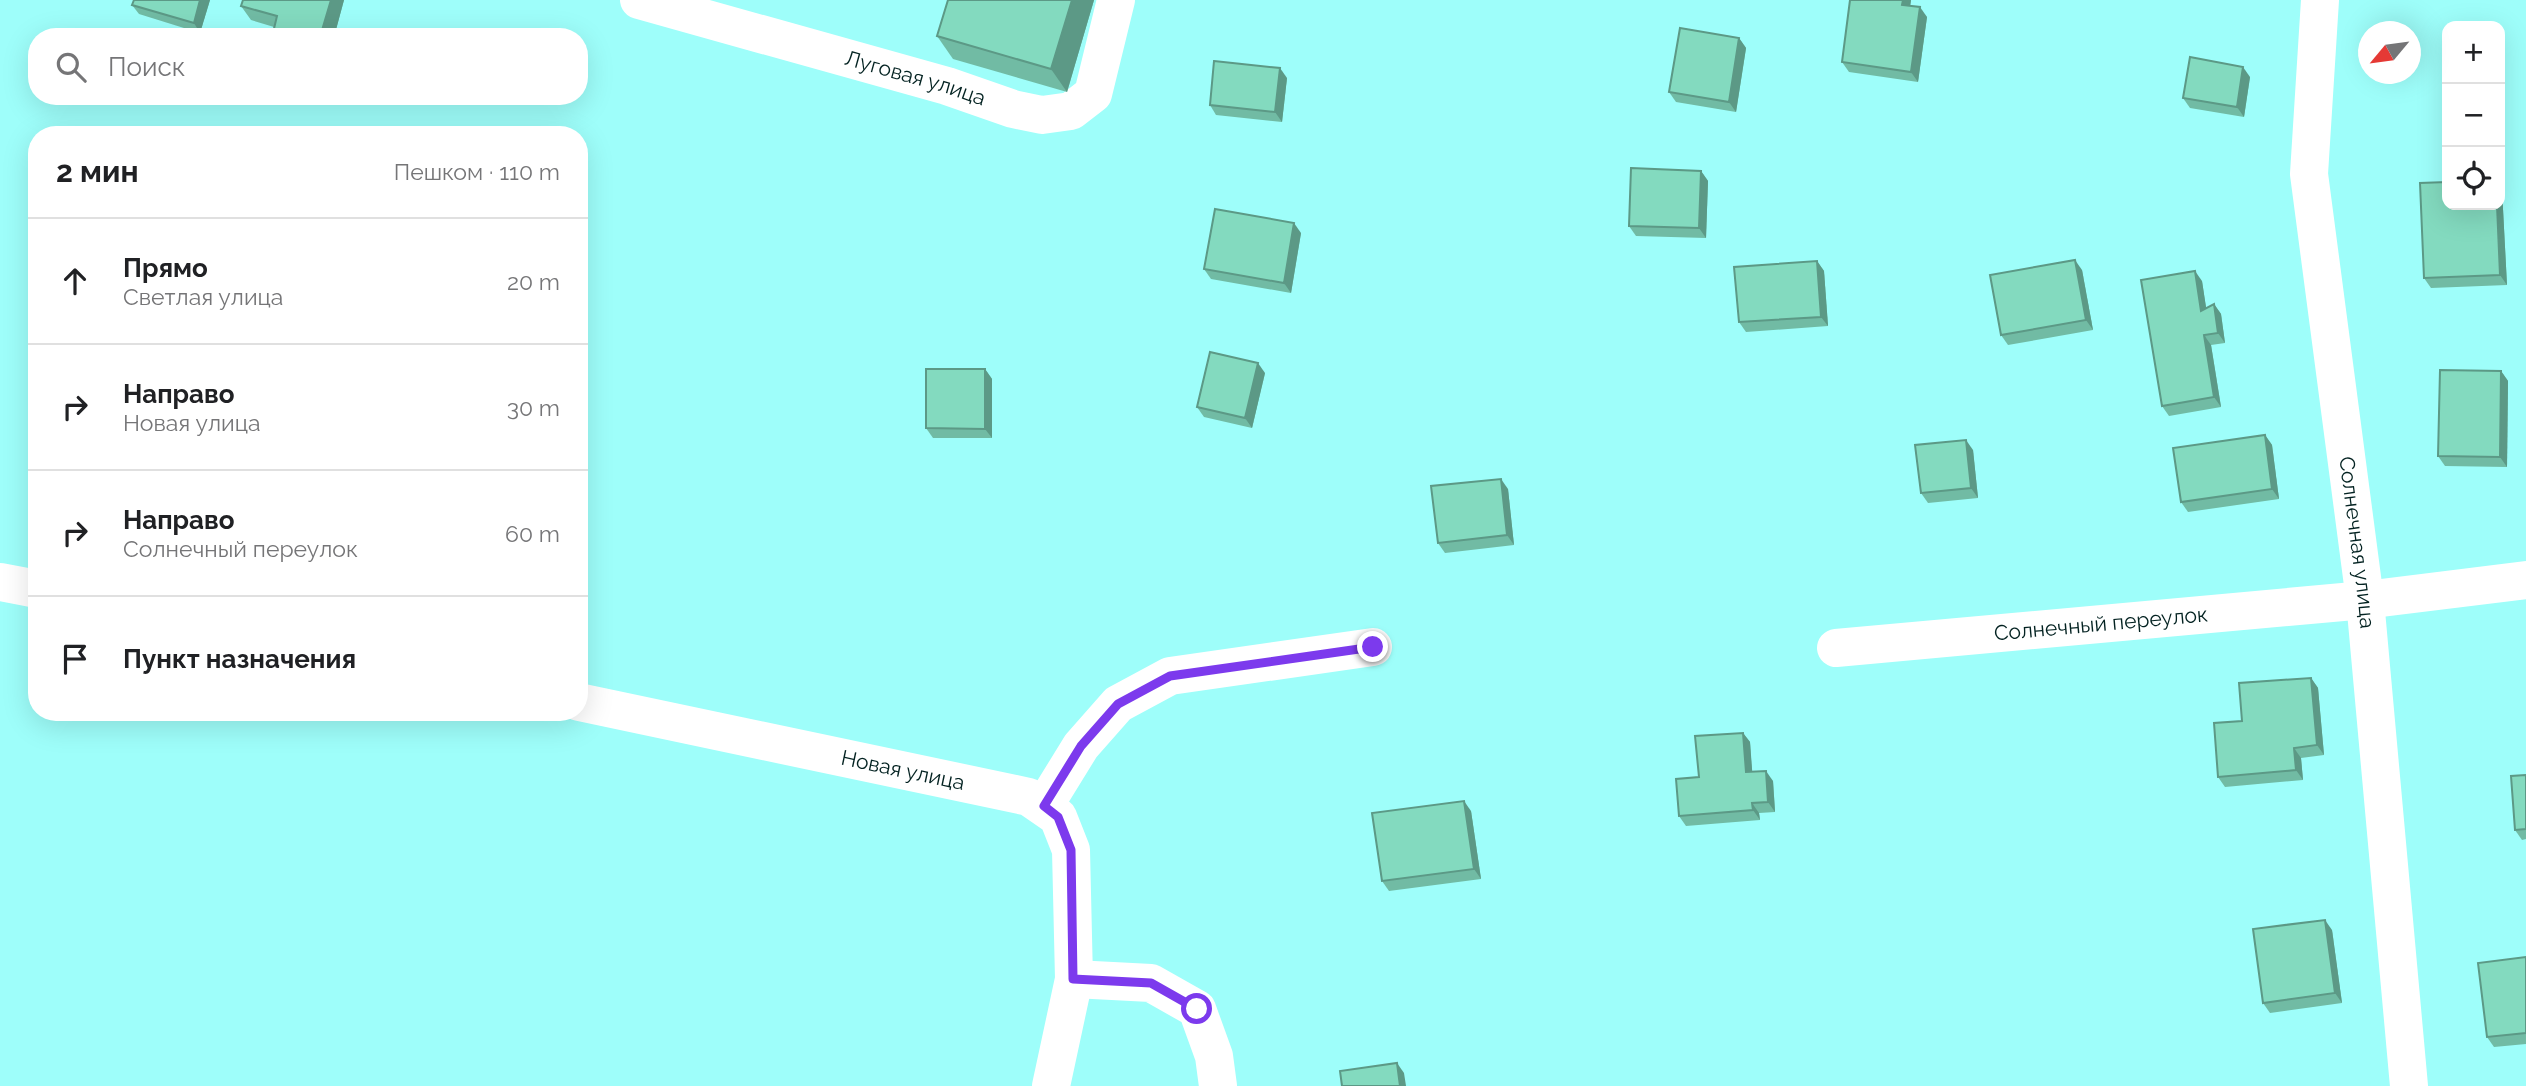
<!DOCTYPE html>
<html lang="ru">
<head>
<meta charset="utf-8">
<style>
  body { margin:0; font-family:Raleway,sans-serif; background:#f6f6f6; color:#202124 }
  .controls { position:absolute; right:21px; top:21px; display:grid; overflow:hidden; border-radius:14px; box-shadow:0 7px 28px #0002 }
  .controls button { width:63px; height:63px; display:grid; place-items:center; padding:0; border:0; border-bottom:2px solid #e0e0e0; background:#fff; color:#202124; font:35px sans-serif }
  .compass { position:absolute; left:2358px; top:21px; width:63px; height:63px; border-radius:50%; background:#fff; box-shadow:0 7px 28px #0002; rotate:241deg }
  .stop { position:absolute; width:21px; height:21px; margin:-16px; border:5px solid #7c3aed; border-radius:50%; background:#fff }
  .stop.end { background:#7c3aed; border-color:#fff; box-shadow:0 2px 7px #0008 }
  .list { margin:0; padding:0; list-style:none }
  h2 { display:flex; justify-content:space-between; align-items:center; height:91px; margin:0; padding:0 28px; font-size:30px }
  h2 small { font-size:23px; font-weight:400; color:#757577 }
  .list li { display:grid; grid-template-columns:46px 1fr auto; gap:21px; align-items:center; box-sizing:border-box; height:126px; padding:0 28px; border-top:2px solid #e0e0e0 }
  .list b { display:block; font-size:26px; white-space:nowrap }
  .list p { margin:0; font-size:23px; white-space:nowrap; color:#757577 }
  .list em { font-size:23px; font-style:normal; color:#757577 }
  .icon { flex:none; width:38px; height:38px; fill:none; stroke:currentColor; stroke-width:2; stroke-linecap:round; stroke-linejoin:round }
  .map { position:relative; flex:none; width:2526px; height:1086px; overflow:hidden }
  .search { position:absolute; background:#fff; box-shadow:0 7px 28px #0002; left:28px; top:28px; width:560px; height:77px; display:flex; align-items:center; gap:18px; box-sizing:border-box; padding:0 24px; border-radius:28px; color:#757577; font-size:26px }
  .panel { position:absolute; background:#fff; box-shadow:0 7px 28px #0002; left:28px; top:126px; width:560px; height:595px; border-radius:28px }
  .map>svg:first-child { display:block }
</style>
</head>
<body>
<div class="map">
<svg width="2526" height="1086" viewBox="0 0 2526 1086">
  <rect width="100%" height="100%" fill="#9efefa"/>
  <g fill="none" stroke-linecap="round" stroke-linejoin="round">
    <g stroke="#fff" stroke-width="38">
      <path id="s1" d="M639,0L947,86L1013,109L1042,115L1071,111L1093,94L1116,0"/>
      <path id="s2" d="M2320,0L2309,174L2365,600L2409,1086"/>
      <polyline points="0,582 37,589"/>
      <path id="s3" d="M1836,648L2365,600L2526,580"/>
      <path id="s4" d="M579,702L1029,797L1058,817L1071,850L1074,979L1051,1086"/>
      <polyline points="1044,806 1081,746 1118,704 1170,676 1373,647"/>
      <polyline points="1074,979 1151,983 1197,1009 1214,1056 1218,1086"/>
    </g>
  </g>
  <g fill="#71bba4">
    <polygon points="134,0 210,0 200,33 139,14 132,5"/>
    <polygon points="243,0 344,0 334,37 272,37 274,27 251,20 241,6"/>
    <polygon points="948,0 1094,0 1067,92 953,59 937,36"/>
    <polygon points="1850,0 1911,0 1910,6 1927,17 1918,82 1849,72 1842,62"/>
    <polygon points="1739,38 1746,48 1736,112 1676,102 1669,92"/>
    <polygon points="2250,77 2244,117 2190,108 2183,98"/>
    <polygon points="1287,78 1282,122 1216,115 1210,105"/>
    <polygon points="1701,171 1708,181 1706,238 1636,236 1629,226"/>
    <polygon points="2500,186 2502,190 2507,285 2431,288 2424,278 2500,205"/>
    <polygon points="1301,233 1291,293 1211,279 1204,269"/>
    <polygon points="1817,261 1824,271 1828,326 1746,332 1739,322"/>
    <polygon points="2082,270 2093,330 2008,345 2001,335"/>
    <polygon points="2202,281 2206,308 2214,304 2221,314 2225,343 2211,345 2221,407 2169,416 2162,406"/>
    <polygon points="985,369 992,379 992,438 933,438 926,428"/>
    <polygon points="2501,371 2508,381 2507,467 2445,466 2438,456"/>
    <polygon points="1265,373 1252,428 1204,417 1197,407"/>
    <polygon points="2265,435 2272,445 2279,499 2188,512 2181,502"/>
    <polygon points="1973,450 1978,498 1928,503 1921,493"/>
    <polygon points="1508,489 1514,545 1445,553 1438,543"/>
    <polygon points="2311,678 2318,688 2324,755 2301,758 2303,780 2225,787 2218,777 2242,721"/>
    <polygon points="1743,733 1750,742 1752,772 1773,781 1775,812 1759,813 1760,820 1686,826 1679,816 1699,777"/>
    <polygon points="2526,775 2526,839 2522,840 2515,830"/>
    <polygon points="1471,811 1481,879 1389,891 1382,881"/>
    <polygon points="2332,930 2342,1003 2270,1013 2263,1003"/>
    <polygon points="2526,957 2526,1044 2494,1047 2487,1037"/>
  </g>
  <g fill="#5c9986">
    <polygon points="200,0 210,0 200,33 194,23"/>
    <polygon points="331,0 344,0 334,37 320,37"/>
    <polygon points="1072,0 1094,0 1067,92 1051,69"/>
    <polygon points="1903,0 1911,0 1909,15 1902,5"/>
    <polygon points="1920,7 1927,17 1918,82 1911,72"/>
    <polygon points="1739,38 1746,48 1736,112 1729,102"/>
    <polygon points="2243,67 2250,77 2244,117 2237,107"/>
    <polygon points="1280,68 1287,78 1282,122 1275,112"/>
    <polygon points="1701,171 1708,181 1706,238 1699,228"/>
    <polygon points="2500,186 2502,190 2507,285 2500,275 2497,205 2500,205"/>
    <polygon points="1294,223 1301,233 1291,293 1284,283"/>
    <polygon points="2075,260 2082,270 2093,330 2086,320"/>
    <polygon points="1817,261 1824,271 1828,326 1821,317"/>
    <polygon points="2195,271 2202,281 2208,320 2201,311"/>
    <polygon points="2214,304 2221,314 2225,343 2218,333"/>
    <polygon points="2204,335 2211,345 2221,407 2214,397"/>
    <polygon points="1258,363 1265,373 1252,428 1245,418"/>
    <polygon points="985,369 992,379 992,438 985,429"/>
    <polygon points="2501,371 2508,381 2507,467 2500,457"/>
    <polygon points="2265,435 2272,445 2279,499 2272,489"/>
    <polygon points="1966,440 1973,450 1978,498 1971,488"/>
    <polygon points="1501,479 1508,489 1514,545 1507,535"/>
    <polygon points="2311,678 2318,688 2324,755 2317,745"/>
    <polygon points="1743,733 1750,742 1753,782 1746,772"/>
    <polygon points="2294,748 2301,758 2303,780 2296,770"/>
    <polygon points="1766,771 1773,781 1775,812 1768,802"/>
    <polygon points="1464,801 1471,811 1481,879 1474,869"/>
    <polygon points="1752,803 1759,813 1760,820 1753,810"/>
    <polygon points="2325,920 2332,930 2342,1003 2335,993"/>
    <polygon points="1397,1063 1404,1073 1406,1086 1400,1086"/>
  </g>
  <g fill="#83dabf" stroke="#5c9986" stroke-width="2">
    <polygon points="134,0 200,0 194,23 132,5"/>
    <polygon points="243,0 331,0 320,37 272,37 277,16 241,6"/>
    <polygon points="948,0 1072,0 1051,69 937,36"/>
    <polygon points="1850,0 1903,0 1902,5 1920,7 1911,72 1842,62"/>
    <polygon points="1680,28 1739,38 1729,102 1669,92"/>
    <polygon points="2190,57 2243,67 2237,107 2183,98"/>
    <polygon points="1214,61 1280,68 1275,112 1210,105"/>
    <polygon points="1631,168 1701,171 1699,228 1629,226"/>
    <polygon points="2447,182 2447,205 2497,205 2500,275 2424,278 2420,183"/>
    <polygon points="1215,209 1294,223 1284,283 1204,269"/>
    <polygon points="2075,260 2086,320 2001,335 1990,275"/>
    <polygon points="1817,261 1821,317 1739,322 1734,267"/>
    <polygon points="2195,271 2201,311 2214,304 2218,333 2204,335 2214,397 2162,406 2141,280"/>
    <polygon points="1210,352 1258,363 1245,418 1197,407"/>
    <polygon points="926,369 985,369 985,429 926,428"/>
    <polygon points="2440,370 2501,371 2500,457 2438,456"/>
    <polygon points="2265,435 2272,489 2181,502 2173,448"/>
    <polygon points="1966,440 1971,488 1921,493 1915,445"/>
    <polygon points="1501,479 1507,535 1438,543 1431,486"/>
    <polygon points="2311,678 2317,745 2294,748 2296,770 2218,777 2214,723 2242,721 2239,683"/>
    <polygon points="1743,733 1746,772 1766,771 1768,802 1752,803 1753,810 1679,816 1676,779 1699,777 1695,736"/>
    <polygon points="2526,775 2526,829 2515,830 2511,776"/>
    <polygon points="1464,801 1474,869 1382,881 1372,813"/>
    <polygon points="2325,920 2335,993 2263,1003 2253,929"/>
    <polygon points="2526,957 2526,1033 2487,1037 2478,963"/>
    <polygon points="1397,1063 1400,1086 1342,1086 1340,1071"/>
  </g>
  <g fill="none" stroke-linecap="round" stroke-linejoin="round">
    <polyline stroke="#7c3aed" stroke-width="9" points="1197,1009 1151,983 1073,979 1071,850 1058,817 1044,806 1081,746 1118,704 1170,676 1373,647"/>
  </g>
  <g text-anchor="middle" stroke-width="6" stroke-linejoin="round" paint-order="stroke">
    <g font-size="21" fill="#032221" stroke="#eafbfa">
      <text dy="7" stroke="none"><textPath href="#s1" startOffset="287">Луговая улица</textPath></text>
      <text dy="7" stroke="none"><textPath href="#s2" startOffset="546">Солнечная улица</textPath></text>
      <text dy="7" stroke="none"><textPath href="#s3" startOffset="266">Солнечный переулок</textPath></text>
      <text dy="7" stroke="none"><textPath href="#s4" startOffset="331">Новая улица</textPath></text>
    </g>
  </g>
</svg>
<div class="controls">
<button>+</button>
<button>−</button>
<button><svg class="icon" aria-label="locate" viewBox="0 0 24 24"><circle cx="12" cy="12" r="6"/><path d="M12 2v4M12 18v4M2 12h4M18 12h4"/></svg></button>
</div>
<svg class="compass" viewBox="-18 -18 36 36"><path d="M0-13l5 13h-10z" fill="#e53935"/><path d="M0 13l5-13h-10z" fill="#757577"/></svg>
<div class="stop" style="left:1197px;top:1009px"></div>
<div class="stop end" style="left:1373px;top:647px"></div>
<div class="search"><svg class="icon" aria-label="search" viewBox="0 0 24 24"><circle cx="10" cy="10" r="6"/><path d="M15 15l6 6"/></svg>Поиск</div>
<section class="panel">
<h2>2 мин<small>Пешком · 110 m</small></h2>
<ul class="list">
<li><svg class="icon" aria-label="ahead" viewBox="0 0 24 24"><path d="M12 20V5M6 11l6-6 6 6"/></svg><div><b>Прямо</b><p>Светлая улица</p></div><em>20 m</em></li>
<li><svg class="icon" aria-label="right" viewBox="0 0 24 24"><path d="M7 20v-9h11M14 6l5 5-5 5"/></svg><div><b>Направо</b><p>Новая улица</p></div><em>30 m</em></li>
<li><svg class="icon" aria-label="right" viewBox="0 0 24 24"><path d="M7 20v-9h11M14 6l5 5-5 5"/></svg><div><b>Направо</b><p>Солнечный переулок</p></div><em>60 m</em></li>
<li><svg class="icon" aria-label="arrive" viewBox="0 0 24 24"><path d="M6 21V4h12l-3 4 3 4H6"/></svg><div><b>Пункт назначения</b></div></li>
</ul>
</section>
</div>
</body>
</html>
